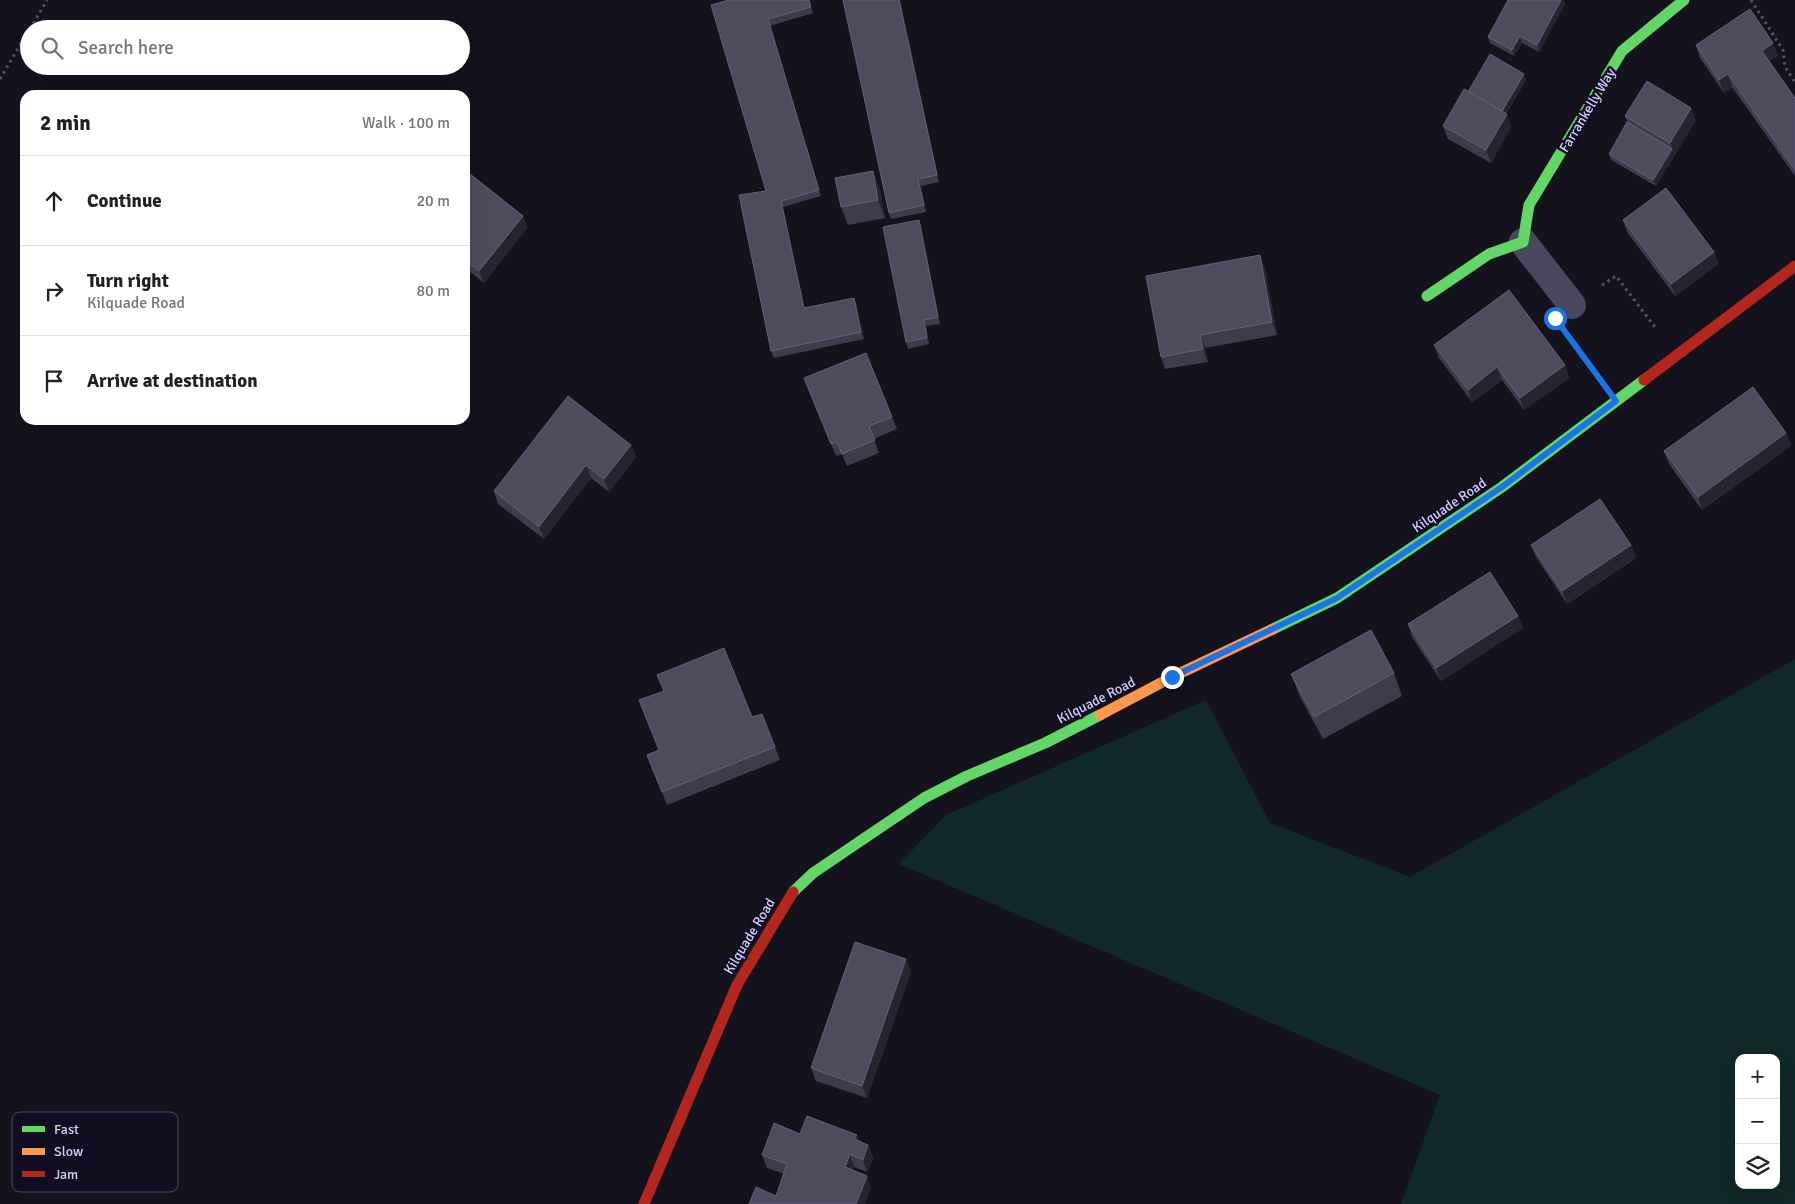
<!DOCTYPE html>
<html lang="en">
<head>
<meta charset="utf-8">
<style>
  body { margin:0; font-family:Signika,sans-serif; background:#f6f6f6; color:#202124 }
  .controls { position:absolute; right:15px; bottom:15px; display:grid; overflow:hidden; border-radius:10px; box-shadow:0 5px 20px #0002 }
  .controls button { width:45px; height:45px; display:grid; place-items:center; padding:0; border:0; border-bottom:1px solid #e0e0e0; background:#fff; color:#202124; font:25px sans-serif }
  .stop { position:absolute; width:15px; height:15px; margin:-11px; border:4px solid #1a73e8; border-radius:50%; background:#fff }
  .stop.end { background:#1a73e8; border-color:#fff; box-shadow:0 1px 5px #0008 }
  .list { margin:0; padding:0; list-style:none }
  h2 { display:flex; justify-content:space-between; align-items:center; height:65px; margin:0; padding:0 20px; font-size:21px }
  h2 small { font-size:16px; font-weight:400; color:#757577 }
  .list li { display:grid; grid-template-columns:32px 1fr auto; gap:15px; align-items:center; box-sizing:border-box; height:90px; padding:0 20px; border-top:1px solid #e0e0e0 }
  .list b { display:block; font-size:19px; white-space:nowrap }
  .list p { margin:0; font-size:16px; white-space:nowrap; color:#757577 }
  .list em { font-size:16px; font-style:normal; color:#757577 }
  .icon { flex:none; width:28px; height:28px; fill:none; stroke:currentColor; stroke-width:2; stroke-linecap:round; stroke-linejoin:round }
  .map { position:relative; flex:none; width:1795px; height:1204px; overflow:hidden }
  .search { position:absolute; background:#fff; box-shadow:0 5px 20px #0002; left:20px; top:20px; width:450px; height:55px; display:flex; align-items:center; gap:12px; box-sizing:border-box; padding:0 18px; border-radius:28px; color:#757577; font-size:19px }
  .panel { position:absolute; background:#fff; box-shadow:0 5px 20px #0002; left:20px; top:90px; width:450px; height:335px; border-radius:15px }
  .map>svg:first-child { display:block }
</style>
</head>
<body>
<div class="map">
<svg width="1795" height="1204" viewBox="0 0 1795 1204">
  <rect width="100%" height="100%" fill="#14121d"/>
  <path fill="#112828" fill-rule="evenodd" d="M1795,659V1204H1401L1440,1095L899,864L946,815L1206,700L1270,823L1410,877ZM1739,1058H1776V1185H1739Z"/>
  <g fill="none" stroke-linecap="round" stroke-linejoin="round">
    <g stroke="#4b5966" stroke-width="3" stroke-dasharray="2.5 4" stroke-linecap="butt">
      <polyline points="1751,0 1783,50 1785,67 1795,82"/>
      <polyline points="30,29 47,0"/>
      <polyline points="0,79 29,30"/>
      <polyline points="1602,285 1616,276 1655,327"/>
      <polyline points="1571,340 1595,373"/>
    </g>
    <polyline stroke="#48475d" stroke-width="28" points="1523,242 1572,305"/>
    <g stroke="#63d668" stroke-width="11">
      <polyline points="1427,296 1489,254 1523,242 1529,205 1622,51 1684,0"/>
      <polyline points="1273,629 1337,598 1502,487 1644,380"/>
      <polyline points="793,892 813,873 924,798 967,776 1045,743 1100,715"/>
    </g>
    <polyline stroke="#ff974d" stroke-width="11" points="1100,715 1172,677 1273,629"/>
    <g stroke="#b3261e" stroke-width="11">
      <polyline points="1644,380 1795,266"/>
      <polyline points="644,1204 737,985 793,892"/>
    </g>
  </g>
  <g fill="#3d3b4c">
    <polygon points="729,0 809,0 813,13 770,26 821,196 783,207 804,308 856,304 864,339 774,358 771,351 766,191"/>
    <polygon points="843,0 900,0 939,182 921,186 926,212 891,219 889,213"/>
    <polygon points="1508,0 1563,0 1565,4 1539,52 1522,43 1514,56 1490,43 1488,37"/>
    <polygon points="1773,43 1778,56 1769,61 1795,98 1795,176 1732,87 1724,93 1700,58 1696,45"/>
    <polygon points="1526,80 1506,114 1511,127 1491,163 1448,139 1443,126 1468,92"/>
    <polygon points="1625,116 1696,120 1656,186 1611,160 1609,154 1627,122"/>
    <polygon points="465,170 523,216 527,228 484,283 465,268"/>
    <polygon points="880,189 885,218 848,225 841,207"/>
    <polygon points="919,220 921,226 940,324 926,326 929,344 908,349 906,342"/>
    <polygon points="1623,220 1714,252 1718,264 1675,296 1627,232"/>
    <polygon points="1265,268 1277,335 1205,348 1208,362 1165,369 1161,357"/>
    <polygon points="1434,345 1565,365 1569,378 1524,410 1502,380 1472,402 1439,358"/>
    <polygon points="804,378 892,417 897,429 874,439 879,453 847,466 842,454 836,456"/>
    <polygon points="1786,433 1791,446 1702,510 1669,464 1664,451"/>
    <polygon points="631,445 636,457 609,492 591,478 544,539 498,504 494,491"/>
    <polygon points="1531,545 1631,545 1636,558 1567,604 1536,557"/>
    <polygon points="1518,616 1523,628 1441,681 1412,637 1408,624"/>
    <polygon points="1394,673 1402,696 1323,739 1300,697 1291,674"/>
    <polygon points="639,700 752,717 775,747 780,760 667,805 647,755 659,750"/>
    <polygon points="911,972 867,1098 816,1081 811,1068"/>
    <polygon points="800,1134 857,1135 859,1141 868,1145 873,1158 867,1172 854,1167 853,1170 871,1188 776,1196 784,1174 767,1168 762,1155"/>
  </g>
  <g fill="#262431">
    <polygon points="899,0 900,0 939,182 937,175"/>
    <polygon points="1561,0 1563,0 1565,4 1539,52 1537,45"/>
    <polygon points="1520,36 1522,43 1514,56 1512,50"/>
    <polygon points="1773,43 1778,56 1766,63 1762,51"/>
    <polygon points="1524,74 1526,80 1502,121 1500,115"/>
    <polygon points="1728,74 1732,87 1724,93 1719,80"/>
    <polygon points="1691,108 1696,120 1675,155 1670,143"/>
    <polygon points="1507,114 1511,127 1491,163 1486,150"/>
    <polygon points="1672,149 1675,155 1656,186 1653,180"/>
    <polygon points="873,171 880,189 885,218 878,200"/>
    <polygon points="918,179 921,186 926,212 924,205"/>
    <polygon points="781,201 783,207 806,314 804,308"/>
    <polygon points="523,216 527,228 484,283 479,271"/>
    <polygon points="919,220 921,226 940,324 938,317"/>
    <polygon points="1714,252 1718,264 1675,296 1671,284"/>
    <polygon points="1260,255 1265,268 1277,335 1272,322"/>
    <polygon points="854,298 856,304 864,339 861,332"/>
    <polygon points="924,320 926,326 929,344 927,338"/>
    <polygon points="1200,335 1205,348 1208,362 1203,349"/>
    <polygon points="1565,365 1569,378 1524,410 1520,398"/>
    <polygon points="1497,367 1502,380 1472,402 1468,390"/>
    <polygon points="1786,433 1791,446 1702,510 1698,497"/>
    <polygon points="631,445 636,457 609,492 604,479"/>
    <polygon points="586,465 591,478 544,539 539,527"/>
    <polygon points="1631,545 1636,558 1567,604 1562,591"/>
    <polygon points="1518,616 1523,628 1441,681 1436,668"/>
    <polygon points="906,959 911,972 867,1098 862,1086"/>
    <polygon points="857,1135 861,1147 854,1139"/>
    <polygon points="868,1145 873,1158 867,1172 863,1160"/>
    <polygon points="850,1154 854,1167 849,1180 845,1167"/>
    <polygon points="867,1176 871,1188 865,1204 856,1204"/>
  </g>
  <g fill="#4e4b5f" stroke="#636078">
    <polygon points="729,0 809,0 811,7 768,19 819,190 781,201 804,308 854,298 861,332 771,351 739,195 766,191 711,5"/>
    <polygon points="843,0 899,0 937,175 918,179 924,205 889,213"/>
    <polygon points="1508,0 1561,0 1537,45 1520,36 1512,50 1488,37"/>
    <polygon points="1750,9 1773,43 1762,51 1795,98 1795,170 1728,74 1719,80 1696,45"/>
    <polygon points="1490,54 1524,74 1502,111 1468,92"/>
    <polygon points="1647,81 1691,108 1670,143 1625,116"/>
    <polygon points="1464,89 1507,114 1486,150 1443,126"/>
    <polygon points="1627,122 1672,149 1653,180 1609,154"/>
    <polygon points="465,170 523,216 479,271 465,259"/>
    <polygon points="873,171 878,200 841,207 835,178"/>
    <polygon points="1666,188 1714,252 1671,284 1623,220"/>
    <polygon points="919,220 938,317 924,320 927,338 906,342 883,227"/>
    <polygon points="1260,255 1272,322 1200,335 1203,349 1161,357 1146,276"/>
    <polygon points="1509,290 1565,365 1520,398 1497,367 1468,390 1434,345"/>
    <polygon points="866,353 892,417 869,426 875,440 842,454 837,442 831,444 804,378"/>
    <polygon points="1753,387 1786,433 1698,497 1664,451"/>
    <polygon points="568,396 631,445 604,479 586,465 539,527 494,491"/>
    <polygon points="1600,499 1631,545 1562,591 1531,545"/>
    <polygon points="1490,572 1518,616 1436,668 1408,624"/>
    <polygon points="1371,630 1394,673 1314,717 1291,674"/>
    <polygon points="724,648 752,717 762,714 775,747 662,792 647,755 659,750 639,700 664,691 657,675"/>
    <polygon points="855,942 906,959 862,1086 811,1068"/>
    <polygon points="807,1116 857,1135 854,1139 868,1145 863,1160 850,1154 845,1167 867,1176 856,1204 749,1204 756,1187 776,1196 787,1164 762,1155 774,1123 800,1134"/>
  </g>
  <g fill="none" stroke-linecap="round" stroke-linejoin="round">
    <polyline stroke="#1a73e8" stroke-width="6" points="1172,677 1337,598 1502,487 1616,401 1555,318"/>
  </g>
  <g text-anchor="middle" stroke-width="5" stroke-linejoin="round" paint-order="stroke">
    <g font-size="14" fill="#d5cffe" stroke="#110e21">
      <text transform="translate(1587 110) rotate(-59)" y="5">Farrankelly Way</text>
      <text transform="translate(1449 505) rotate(-34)" y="5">Kilquade Road</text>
      <text transform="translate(1096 700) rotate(-27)" y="5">Kilquade Road</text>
      <text transform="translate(749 936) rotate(-59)" y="5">Kilquade Road</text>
    </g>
  </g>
  <rect x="12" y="1112" width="166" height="80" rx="8" fill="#110e21" stroke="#4c4863" stroke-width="1"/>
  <rect x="22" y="1126" width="23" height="6" fill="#63d668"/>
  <rect x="22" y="1148" width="23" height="7" fill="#ff974d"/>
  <rect x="22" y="1171" width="23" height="6" fill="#b3261e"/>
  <g font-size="14" fill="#d5cffe">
    <text x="54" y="1134">Fast</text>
    <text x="54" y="1156">Slow</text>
    <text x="54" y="1179">Jam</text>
  </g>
</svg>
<div class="controls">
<button>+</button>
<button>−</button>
<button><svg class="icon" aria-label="layers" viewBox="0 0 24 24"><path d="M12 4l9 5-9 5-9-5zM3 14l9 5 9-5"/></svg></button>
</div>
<div class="stop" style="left:1555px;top:318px"></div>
<div class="stop end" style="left:1172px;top:677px"></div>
<div class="search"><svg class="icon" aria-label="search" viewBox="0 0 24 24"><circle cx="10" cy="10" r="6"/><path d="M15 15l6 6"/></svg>Search here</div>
<section class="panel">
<h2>2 min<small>Walk · 100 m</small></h2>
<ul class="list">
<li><svg class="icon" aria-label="ahead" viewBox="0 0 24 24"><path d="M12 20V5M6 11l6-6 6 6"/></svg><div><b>Continue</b></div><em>20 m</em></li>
<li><svg class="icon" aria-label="right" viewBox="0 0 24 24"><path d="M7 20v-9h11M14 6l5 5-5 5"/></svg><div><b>Turn right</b><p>Kilquade Road</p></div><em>80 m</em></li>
<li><svg class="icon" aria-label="arrive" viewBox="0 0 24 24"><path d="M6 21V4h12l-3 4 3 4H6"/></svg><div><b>Arrive at destination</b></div></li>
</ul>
</section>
</div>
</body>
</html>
